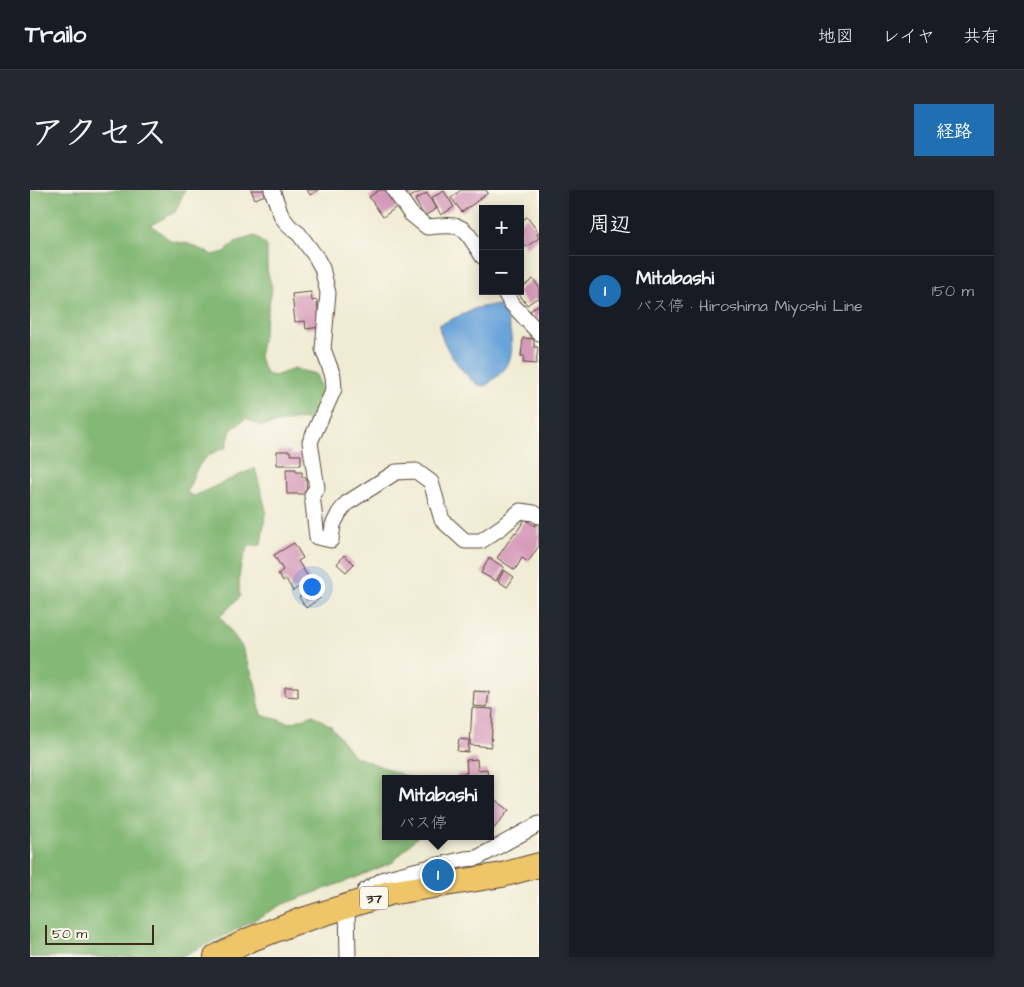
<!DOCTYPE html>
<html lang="ja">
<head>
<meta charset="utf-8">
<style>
  body { margin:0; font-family:"Architects Daughter","Klee One",sans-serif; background:#242831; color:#f1f3f6 }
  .controls { position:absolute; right:15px; top:15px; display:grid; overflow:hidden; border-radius:0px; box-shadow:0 2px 12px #0003 }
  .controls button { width:45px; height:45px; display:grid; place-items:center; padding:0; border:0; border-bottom:1px solid #363941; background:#171b24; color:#f1f3f6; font:25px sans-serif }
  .scale { position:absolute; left:15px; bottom:12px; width:109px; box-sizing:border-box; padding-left:5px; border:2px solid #3b2a1e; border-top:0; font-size:14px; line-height:18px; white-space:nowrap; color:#3b2a1e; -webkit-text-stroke:4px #fbf7ec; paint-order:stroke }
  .you { position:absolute; left:281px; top:396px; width:18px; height:18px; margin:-12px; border:4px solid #fff; border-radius:50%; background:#1a73e8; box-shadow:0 0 0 8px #1a73e833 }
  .badge { display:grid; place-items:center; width:32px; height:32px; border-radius:50%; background:#1f6fb2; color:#fff; font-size:16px; font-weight:700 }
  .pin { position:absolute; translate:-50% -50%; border:2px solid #fff; box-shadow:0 1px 5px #0006 }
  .popup { position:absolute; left:352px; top:585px; width:112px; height:65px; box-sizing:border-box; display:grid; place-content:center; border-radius:0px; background:#171b24; filter:drop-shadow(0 1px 4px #0005); font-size:16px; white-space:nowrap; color:#9ea1a6 }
  .popup b { font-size:19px; color:#f1f3f6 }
  .popup::after { content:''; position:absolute; left:50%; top:100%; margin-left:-10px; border:10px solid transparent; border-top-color:#171b24 }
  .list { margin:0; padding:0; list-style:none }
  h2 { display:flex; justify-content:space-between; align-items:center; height:65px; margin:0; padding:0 20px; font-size:21px }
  h2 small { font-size:16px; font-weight:400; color:#9ea1a6 }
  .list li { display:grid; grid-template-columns:32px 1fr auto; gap:15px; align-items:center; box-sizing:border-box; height:70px; padding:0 20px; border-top:1px solid #363941 }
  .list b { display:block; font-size:19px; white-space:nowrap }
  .list p { margin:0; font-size:16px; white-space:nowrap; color:#9ea1a6 }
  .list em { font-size:16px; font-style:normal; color:#9ea1a6 }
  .map { position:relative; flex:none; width:509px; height:767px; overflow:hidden; border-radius:0px }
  header { display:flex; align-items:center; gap:30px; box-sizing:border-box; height:70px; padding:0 25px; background:#171b24; border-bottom:1px solid #363941 }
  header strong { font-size:24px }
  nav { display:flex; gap:28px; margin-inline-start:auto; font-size:18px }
  .intro { display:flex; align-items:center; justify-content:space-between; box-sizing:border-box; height:120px; padding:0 30px }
  h1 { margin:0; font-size:35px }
  .button { padding:12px 22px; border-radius:0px; background:#1f6fb2; color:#fff; font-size:18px; font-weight:700 }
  main { display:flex; gap:30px; padding:0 30px }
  aside { flex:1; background:#171b24; border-radius:0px; box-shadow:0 2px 12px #0003 }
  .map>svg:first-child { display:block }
</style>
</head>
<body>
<header>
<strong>Trailo</strong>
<nav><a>地図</a><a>レイヤ</a><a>共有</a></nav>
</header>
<div class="intro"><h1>アクセス</h1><a class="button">経路</a></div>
<main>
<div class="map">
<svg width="509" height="767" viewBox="0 0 509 767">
  <rect width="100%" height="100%" fill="#fbf7ec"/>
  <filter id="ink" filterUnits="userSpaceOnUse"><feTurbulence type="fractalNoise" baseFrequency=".02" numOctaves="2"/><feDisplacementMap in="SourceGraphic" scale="10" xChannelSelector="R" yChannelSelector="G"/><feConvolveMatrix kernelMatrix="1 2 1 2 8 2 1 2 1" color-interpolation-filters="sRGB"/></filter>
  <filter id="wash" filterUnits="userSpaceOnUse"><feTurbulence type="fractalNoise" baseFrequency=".0096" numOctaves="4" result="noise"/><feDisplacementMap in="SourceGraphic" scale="20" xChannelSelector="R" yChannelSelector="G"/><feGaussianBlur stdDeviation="1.12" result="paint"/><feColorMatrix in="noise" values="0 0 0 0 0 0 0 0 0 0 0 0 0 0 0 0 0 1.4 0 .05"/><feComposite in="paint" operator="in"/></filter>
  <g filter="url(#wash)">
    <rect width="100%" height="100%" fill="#f0ebd3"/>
    <path fill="#83b874" stroke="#5f7149" d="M0,0H155L145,22L121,35L141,51L159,54L183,65L195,62L205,52L225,46L237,56V80L242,98L229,167L236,184L245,186L264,179L286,184L293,206L282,229L264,230L231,236L216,228L201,240L196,258C169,265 166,280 157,303L164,306L225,278L236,320L231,355L219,356C209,374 208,386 210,407L190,426L212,457L225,493L231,525L261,533L283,525L301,536L324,566L383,589H356V646H388L363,672L325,688L253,714L200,743L150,767H0Z"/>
    <path fill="#6ba4da" stroke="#53677c" d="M463,115L470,116C480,130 486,158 478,174C473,183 463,190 455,196C451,195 447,195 444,192C430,181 410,152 409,135L446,118Z"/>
    <g id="blocks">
      <g fill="#d59ab9">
        <polygon points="221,0 239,0 240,3 225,9"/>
        <polygon points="277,0 289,0 280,5"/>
        <polygon points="349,0 360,0 368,16 353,27 339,7"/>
        <polygon points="371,0 394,0 376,9"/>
        <polygon points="431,0 456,0 458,3 432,22 421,8"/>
        <polygon points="414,1 424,17 411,25 401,8"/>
        <polygon points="397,3 406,19 394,26 385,10"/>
        <polygon points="497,27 509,43 507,44 509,48 496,57 490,48 490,32"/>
        <polygon points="503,89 509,97 509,111 507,108 497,115 487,101 490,101 490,99"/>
        <polygon points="281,102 282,111 287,110 290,137 276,139 275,131 265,132 262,104"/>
        <polygon points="509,114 509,128 506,130 500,121"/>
        <polygon points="493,148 504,149 504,157 508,157 506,174 493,173 494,166 491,166"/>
        <polygon points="247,261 260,261 261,265 271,265 271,275 247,275"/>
        <polygon points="256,279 266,279 266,282 272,282 272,287 276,287 277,304 257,304"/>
        <polygon points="495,329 505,336 506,333 509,335 509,356 498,372 492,368 485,380 467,368 485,342 486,343"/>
        <polygon points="264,353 273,368 268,371 280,390 263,401 256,389 253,391 248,384 253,380 244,365"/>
        <polygon points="314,365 324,374 316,382 307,374"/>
        <polygon points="459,368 474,377 466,391 451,383"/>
        <polygon points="474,380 484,387 477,397 468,391"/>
        <polygon points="282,391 287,398 284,400 290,408 276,418 269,407 272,405 269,401"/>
        <polygon points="255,497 268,497 268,507 255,506"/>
        <polygon points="444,501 459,502 457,517 443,516"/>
        <polygon points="442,518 463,519 461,557 440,555"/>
        <polygon points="429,549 439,550 438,562 427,561"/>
        <polygon points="447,569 448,580 457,579 458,589 428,589 427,584 437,583 436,570"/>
        <polygon points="464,609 479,620 460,643 460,614"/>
      </g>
    </g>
  </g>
  <g filter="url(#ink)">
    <use href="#blocks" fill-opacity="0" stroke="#564739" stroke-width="1"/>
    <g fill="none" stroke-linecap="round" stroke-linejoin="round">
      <g stroke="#564739" stroke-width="17">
        <g id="minor">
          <polyline points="242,0 252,27 260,37 269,44 286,67 292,78 298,103 293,159 303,186 304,199 280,252 287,298 282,305 287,347 301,350 303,335 309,323 317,313 366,282 386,281 401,292 412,330 435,351 451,351 473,336 490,321 504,323 509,326"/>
          <path d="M364,0L381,24L397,37C436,33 432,35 453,67"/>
          <polyline points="474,101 481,113 509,143"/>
          <polyline points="331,710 335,701 354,689 388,680 435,669 447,668 509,634"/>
          <polyline points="317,717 318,767"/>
        </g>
      </g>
      <g stroke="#564739" stroke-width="26">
        <polyline id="primary" points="186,767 219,750 263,733 359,703 472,685 509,675"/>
      </g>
      <use href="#minor" stroke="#fff" stroke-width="15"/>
      <use href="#primary" stroke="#eec569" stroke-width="24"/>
    </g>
  </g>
  <g text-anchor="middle" stroke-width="5" stroke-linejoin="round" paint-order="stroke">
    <rect fill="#fbf7ec" stroke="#75685c" stroke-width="1" x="330" y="696.5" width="28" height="23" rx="4"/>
    <g font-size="14" font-weight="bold" fill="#3b2a1e">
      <text x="344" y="713">37</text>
    </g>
  </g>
</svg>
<div class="controls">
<button>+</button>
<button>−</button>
</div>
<div class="scale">50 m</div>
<div class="you"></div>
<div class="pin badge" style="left:408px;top:685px">1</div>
<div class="popup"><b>Mitabashi</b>バス停</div>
</div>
<aside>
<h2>周辺<small></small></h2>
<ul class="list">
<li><span class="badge">1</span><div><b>Mitabashi</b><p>バス停 · Hiroshima Miyoshi Line</p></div><em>150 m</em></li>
</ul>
</aside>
</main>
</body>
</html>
